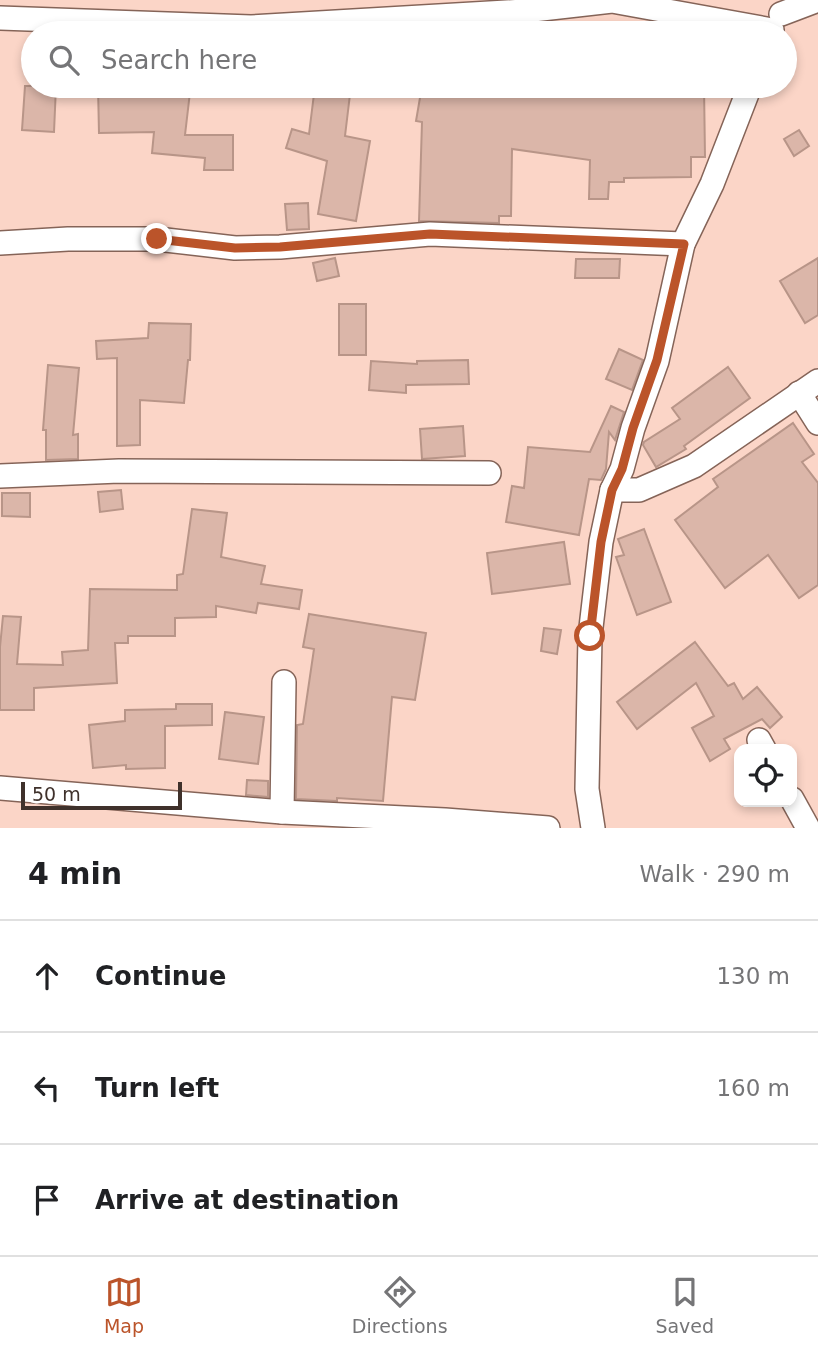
<!DOCTYPE html>
<html lang="en">
<head>
<meta charset="utf-8">
<style>
  body { margin:0; font-family:"DejaVu Sans",sans-serif; background:#f6f6f6; color:#202124 }
  .controls { position:absolute; right:21px; bottom:21px; display:grid; overflow:hidden; border-radius:14px; box-shadow:0 4px 10px #0003 }
  .controls button { width:63px; height:63px; display:grid; place-items:center; padding:0; border:0; border-bottom:2px solid #e0e0e0; background:#fff; color:#202124; font:35px sans-serif }
  .scale { position:absolute; left:21px; bottom:18px; width:161px; box-sizing:border-box; padding-left:7px; border:4px solid #3f312b; border-top:0; font-size:19px; line-height:24px; white-space:nowrap; color:#3f312b; -webkit-text-stroke:5px #fff; paint-order:stroke }
  .stop { position:absolute; width:21px; height:21px; margin:-16px; border:5px solid #bb542a; border-radius:50%; background:#fff }
  .stop.end { background:#bb542a; border-color:#fff; box-shadow:0 2px 7px #0008 }
  .list { margin:0; padding:0; list-style:none }
  h2 { display:flex; justify-content:space-between; align-items:center; height:91px; margin:0; padding:0 28px; font-size:30px }
  h2 small { font-size:23px; font-weight:400; color:#757577 }
  .list li { display:grid; grid-template-columns:46px 1fr auto; gap:21px; align-items:center; box-sizing:border-box; height:112px; padding:0 28px; border-top:2px solid #e0e0e0 }
  .list b { display:block; font-size:26px; white-space:nowrap }
  .list em { font-size:23px; font-style:normal; color:#757577 }
  .icon { flex:none; width:38px; height:38px; fill:none; stroke:currentColor; stroke-width:2; stroke-linecap:round; stroke-linejoin:round }
  .map { position:relative; flex:none; width:818px; height:828px; overflow:hidden }
  .search { position:absolute; background:#fff; box-shadow:0 4px 10px #0003; left:21px; right:21px; top:21px; height:77px; display:flex; align-items:center; gap:18px; box-sizing:border-box; padding:0 24px; border-radius:38px; color:#757577; font-size:26px }
  .sheet { height:427px; background:#fff }
  nav { display:flex; justify-content:space-around; align-items:center; box-sizing:border-box; height:98px; border-top:2px solid #e0e0e0; background:#fff; font-size:19px; color:#757577 }
  nav a { display:grid; justify-items:center; gap:4px }
  nav .on { color:#bb542a }
  .map>svg:first-child { display:block }
</style>
</head>
<body>
<div class="map">
<svg width="818" height="828" viewBox="0 0 818 828">
  <rect width="100%" height="100%" fill="#fbd5c7"/>
  <g fill="#dbb6a9" stroke="#b89588" stroke-width="2">
    <polygon points="25,86 56,86 54,132 22,130"/>
    <polygon points="98,86 141,86 190,92 185,135 233,135 233,170 204,170 205,158 152,153 154,132 99,133"/>
    <polygon points="315,86 351,86 345,136 370,141 356,221 318,214 327,161 286,148 292,129 309,134"/>
    <polygon points="422,86 458,86 456,97 519,95 520,86 704,86 705,157 691,157 691,177 624,178 624,182 609,182 608,199 589,199 590,160 512,149 511,216 499,216 499,223 419,221 422,122 416,121"/>
    <polygon points="799,130 809,146 794,156 784,139"/>
    <polygon points="308,203 309,229 287,230 285,204"/>
    <polygon points="335,258 339,276 317,281 313,263"/>
    <polygon points="818,258 818,315 805,323 780,281"/>
    <polygon points="576,259 620,259 619,278 575,278"/>
    <rect x="339" y="304" width="27" height="51"/>
    <polygon points="149,323 191,324 190,360 188,360 184,403 140,400 140,445 117,446 117,358 97,359 96,341 148,338"/>
    <polygon points="619,349 643,360 632,390 606,379"/>
    <polygon points="468,360 469,384 406,385 406,393 369,390 371,361 417,364 417,361"/>
    <polygon points="48,365 79,368 73,435 78,434 78,459 46,460 46,430 43,430"/>
    <polygon points="728,367 750,398 684,446 686,449 656,467 643,445 644,442 680,419 672,408"/>
    <polygon points="611,406 624,412 615,440 609,432 606,469 601,480 589,479 579,535 506,522 512,486 524,488 528,447 590,452"/>
    <polygon points="793,423 814,454 802,462 818,483 818,585 799,598 768,555 725,588 675,520 718,487 713,479"/>
    <polygon points="463,426 465,456 422,459 420,429"/>
    <polygon points="121,490 123,509 100,512 98,492"/>
    <polygon points="2,493 30,493 30,517 2,516"/>
    <polygon points="192,509 227,513 221,557 265,566 261,584 302,590 299,609 258,603 256,613 216,606 216,617 175,618 175,636 128,636 128,643 115,643 117,683 34,688 34,710 0,710 0,647 3,616 21,617 17,664 63,665 62,652 88,650 90,589 177,590 177,575 183,574"/>
    <polygon points="644,529 671,602 637,615 616,557 624,555 618,539"/>
    <polygon points="564,542 570,584 492,594 487,553"/>
    <polygon points="309,614 426,633 415,700 392,697 383,801 337,798 337,801 296,799 297,725 303,724 314,649 303,647"/>
    <polygon points="544,628 561,630 557,654 541,651"/>
    <polygon points="695,642 728,686 734,683 743,699 757,687 782,717 770,728 762,719 724,739 730,749 710,761 692,728 714,716 696,683 637,729 617,702"/>
    <polygon points="176,704 212,704 212,725 165,726 165,768 126,769 126,765 93,768 89,725 125,721 125,710 176,709"/>
    <polygon points="225,712 264,717 258,764 219,759"/>
    <polygon points="247,780 268,781 268,797 246,795"/>
  </g>
  <g fill="none" stroke-linecap="round" stroke-linejoin="round">
    <g stroke="#856458" stroke-width="26">
      <g id="street">
        <polyline points="781,14 818,0"/>
        <polyline points="0,18 251,27 524,11 612,1 772,30"/>
        <polyline points="0,243 68,239 157,239 235,248 280,247 430,234 683,244"/>
        <polyline points="799,393 818,423"/>
        <polyline points="0,476 119,471 489,473"/>
        <polyline points="612,490 639,490 694,466 818,381"/>
        <polyline points="759,740 764,749"/>
        <polyline points="0,788 282,812 445,820 548,828"/>
        <polyline points="792,799 808,828"/>
        <polyline points="282,812 284,682"/>
        <polyline points="593,828 587,789 590,636 601,542 612,490 622,469 633,428 657,361 683,244 712,184 750,86"/>
      </g>
    </g>
    <use href="#street" stroke="#fff" stroke-width="23"/>
  </g>
  <g fill="none" stroke-linecap="round" stroke-linejoin="round">
    <polyline stroke="#bb542a" stroke-width="9" points="157,239 235,248 280,247 430,234 684,244 657,360 633,428 622,469 612,490 601,542 590,636"/>
  </g>
</svg>
<div class="controls">
<button><svg class="icon" aria-label="locate" viewBox="0 0 24 24"><circle cx="12" cy="12" r="6"/><path d="M12 2v4M12 18v4M2 12h4M18 12h4"/></svg></button>
</div>
<div class="scale">50 m</div>
<div class="stop" style="left:590px;top:636px"></div>
<div class="stop end" style="left:157px;top:239px"></div>
<div class="search"><svg class="icon" aria-label="search" viewBox="0 0 24 24"><circle cx="10" cy="10" r="6"/><path d="M15 15l6 6"/></svg>Search here</div>
</div>
<section class="sheet">
<h2>4 min<small>Walk · 290 m</small></h2>
<ul class="list">
<li><svg class="icon" aria-label="ahead" viewBox="0 0 24 24"><path d="M12 20V5M6 11l6-6 6 6"/></svg><div><b>Continue</b></div><em>130 m</em></li>
<li><svg class="icon" aria-label="left" viewBox="0 0 24 24"><path d="M17 20v-9H6M10 6l-5 5 5 5"/></svg><div><b>Turn left</b></div><em>160 m</em></li>
<li><svg class="icon" aria-label="arrive" viewBox="0 0 24 24"><path d="M6 21V4h12l-3 4 3 4H6"/></svg><div><b>Arrive at destination</b></div></li>
</ul>
</section>
<nav>
<a class="on"><svg class="icon" aria-label="map" viewBox="0 0 24 24"><path d="M3 6l6-2 6 2 6-2v14l-6 2-6-2-6 2zM9 4v14M15 6v14"/></svg>Map</a>
<a><svg class="icon" aria-label="directions" viewBox="0 0 24 24"><path d="M12 3l9 9-9 9-9-9zM9 14v-3h6M13 9l2 2-2 2"/></svg>Directions</a>
<a><svg class="icon" aria-label="saved" viewBox="0 0 24 24"><path d="M7 4h10v16l-5-4-5 4z"/></svg>Saved</a>
</nav>
</body>
</html>
